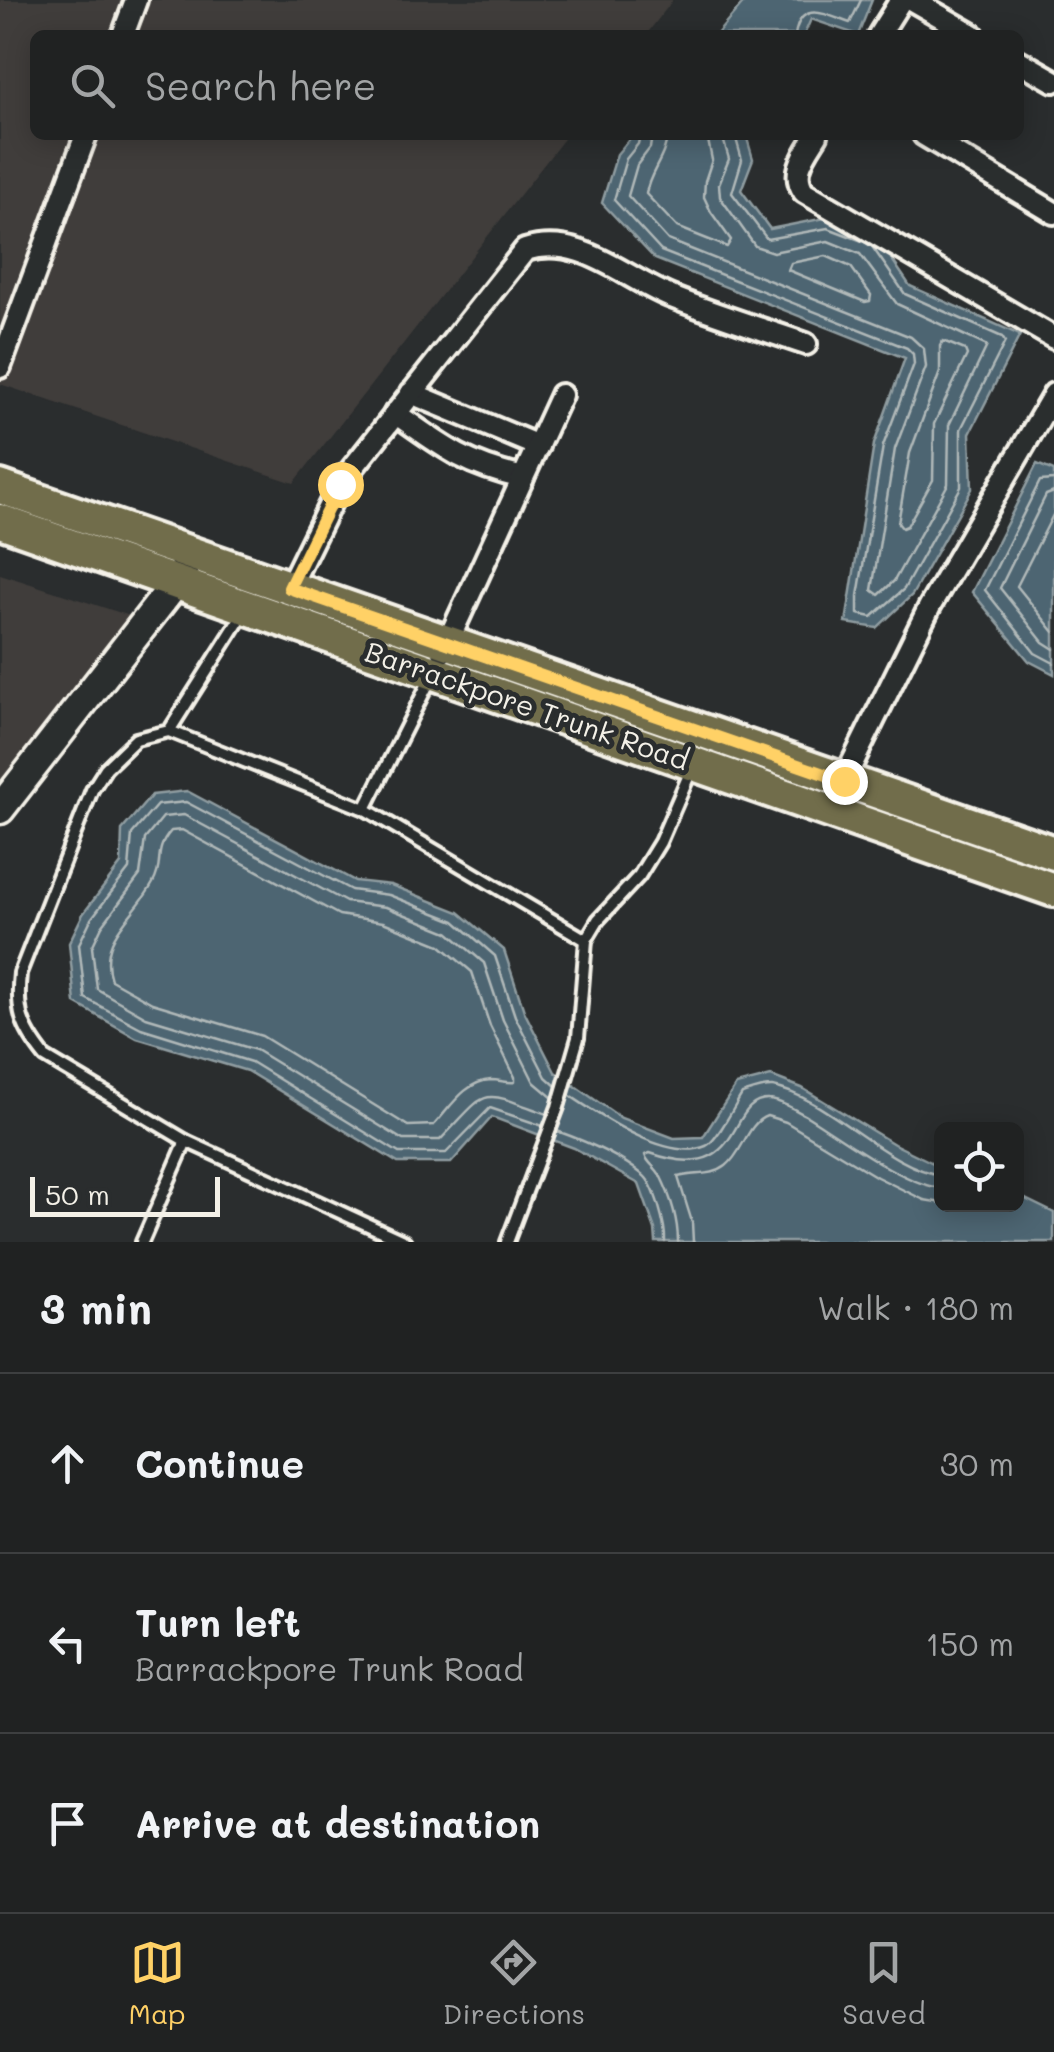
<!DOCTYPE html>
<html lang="en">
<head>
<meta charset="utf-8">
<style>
  body { margin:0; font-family:Mali,sans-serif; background:#2d2f2f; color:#f1f3f6 }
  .controls { position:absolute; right:30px; bottom:30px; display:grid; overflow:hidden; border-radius:15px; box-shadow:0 5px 25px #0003 }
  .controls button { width:90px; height:90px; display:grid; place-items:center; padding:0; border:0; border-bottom:2px solid #3d3f40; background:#202222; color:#f1f3f6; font:50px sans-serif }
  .scale { position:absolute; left:30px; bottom:25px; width:190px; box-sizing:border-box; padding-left:10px; border:5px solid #f4f1e8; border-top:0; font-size:28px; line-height:35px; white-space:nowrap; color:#f4f1e8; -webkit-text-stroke:8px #2a2d2e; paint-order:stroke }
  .stop { position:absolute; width:30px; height:30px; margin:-22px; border:8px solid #ffd166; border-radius:50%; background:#fff }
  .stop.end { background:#ffd166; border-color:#fff; box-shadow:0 2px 10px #0008 }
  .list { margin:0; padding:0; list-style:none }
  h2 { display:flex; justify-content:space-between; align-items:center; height:130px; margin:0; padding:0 40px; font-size:42px }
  h2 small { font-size:32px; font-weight:400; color:#a2a4a5 }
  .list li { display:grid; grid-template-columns:65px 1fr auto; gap:30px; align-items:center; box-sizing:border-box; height:180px; padding:0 40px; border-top:2px solid #3d3f40 }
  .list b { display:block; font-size:38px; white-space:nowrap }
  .list p { margin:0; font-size:32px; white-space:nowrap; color:#a2a4a5 }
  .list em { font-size:32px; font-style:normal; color:#a2a4a5 }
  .icon { flex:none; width:55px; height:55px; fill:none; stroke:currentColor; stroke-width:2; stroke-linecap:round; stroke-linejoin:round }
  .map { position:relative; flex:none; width:1054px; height:1242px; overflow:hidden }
  .search { position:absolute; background:#202222; box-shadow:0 5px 25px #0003; left:30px; right:30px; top:30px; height:110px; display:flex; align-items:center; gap:25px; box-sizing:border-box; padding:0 35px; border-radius:15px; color:#a2a4a5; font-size:38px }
  .sheet { height:670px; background:#202222 }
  nav { display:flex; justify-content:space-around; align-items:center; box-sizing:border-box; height:140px; border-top:2px solid #3d3f40; background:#202222; font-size:28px; color:#a2a4a5 }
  nav a { display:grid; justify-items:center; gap:5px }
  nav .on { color:#ffd166 }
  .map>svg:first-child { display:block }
</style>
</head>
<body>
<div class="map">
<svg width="1054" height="1242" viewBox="0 0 1054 1242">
  <rect width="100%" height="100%" fill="#2a2d2e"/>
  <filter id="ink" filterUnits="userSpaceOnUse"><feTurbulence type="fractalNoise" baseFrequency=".01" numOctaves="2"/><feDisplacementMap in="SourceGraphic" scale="20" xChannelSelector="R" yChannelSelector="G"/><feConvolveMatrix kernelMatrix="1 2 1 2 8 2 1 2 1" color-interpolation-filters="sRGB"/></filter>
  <g filter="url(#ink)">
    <g fill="#403d3b">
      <polygon points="0,0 673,0 646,35 35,35 35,135 567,135 294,483 0,384"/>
      <polygon points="0,574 155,624 0,827"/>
    </g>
    <g fill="#4d6572" stroke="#909da1" stroke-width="2.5">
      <polygon points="746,0 872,0 858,35 811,19 804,35 716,35"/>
      <polygon points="633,135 746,135 753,159 741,190 770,229 830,217 876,236 910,286 1020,335 970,433 972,489 912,595 877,628 846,623 874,444 905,358 655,259 602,203 617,154"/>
      <polygon points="1037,464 1054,471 1054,674 1029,661 972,592"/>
      <polygon points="187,791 355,881 391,885 459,912 504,950 524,1011 555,1072 621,1118 674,1138 703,1137 736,1085 771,1076 802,1088 894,1144 941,1167 942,1204 1016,1204 1017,1195 1054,1213 1054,1242 656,1242 655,1229 639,1184 574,1148 492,1117 451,1163 398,1163 247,1071 137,1038 75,1003 69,943 83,914 121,864 122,830 152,795"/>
    </g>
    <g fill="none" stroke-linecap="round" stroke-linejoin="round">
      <g stroke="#b1b9b9" stroke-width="2.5">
        <path d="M795,35C801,0 824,14 850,23L861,0"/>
        <polyline points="640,135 638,144 626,159 614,200 661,251 907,348 913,354 914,364 883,446 858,596 858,614 872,617 904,589 961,487 961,429 1005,342 1002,337 905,294 871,245"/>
        <polyline points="652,135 650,148 637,165 628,196 668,240 911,337 924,349 926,367 895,449 872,590 879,595 894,581 948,484 949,425 987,346 897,304 860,254 828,241 773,252 755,246 720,197 719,184 729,159 722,135"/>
        <path d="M667,135C666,158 649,172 646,194L677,227L727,247L731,240L711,212L704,197L705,181L712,160L707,135"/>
        <polyline points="735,135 742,160 732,193 767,239 828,228 865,242"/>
        <polygon points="826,256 851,267 871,295 870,301 865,302 788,270 791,263"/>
        <polygon points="943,341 965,350 967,355 934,424 933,480 907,526 902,528 898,523 910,453 940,372 940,346"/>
        <polyline points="1054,480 1040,481 985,590 1035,653 1054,663"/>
        <polyline points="1054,492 1046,495 1000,588 1043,642 1054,649"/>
        <polyline points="1054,513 1017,586 1054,632"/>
        <path d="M182,830L339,915L383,922L440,945L472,972L490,1026L515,1077V1082C507,1083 500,1080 491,1080C465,1081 450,1108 434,1125L408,1126L262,1036L152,1003L111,980C97,937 135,917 153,883C165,862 152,853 171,831Z"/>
        <path d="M569,1095C599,1115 668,1163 706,1146C717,1141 735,1105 742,1094C751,1091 764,1086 773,1087C827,1097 888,1169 942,1175"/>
        <path d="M547,1114C476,1088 491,1088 440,1140H403L256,1050L146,1017L97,989L92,947L102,926L140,875L145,839L163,817L184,815L346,902L386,907L448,932L484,963L503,1020L534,1082L553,1098"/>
        <polyline points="543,1126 490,1108 446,1153 399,1153 251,1062 141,1028 85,998 79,944 91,919 129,869 132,834 157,805 186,802 351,890 389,895 455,921 495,956 515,1016 546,1077 556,1086"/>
        <path d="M557,1131C585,1141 620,1156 643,1175C655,1184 666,1227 665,1242"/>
        <path d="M678,1242C678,1220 670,1195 660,1175C655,1166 648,1164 645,1155L650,1153C747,1187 725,1098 769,1100C780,1100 795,1110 805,1115C838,1135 905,1186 942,1188"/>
        <path d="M693,1242L692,1222L678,1177C694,1172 712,1177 726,1166C743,1153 747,1123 767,1116L786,1122L877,1177L924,1200L942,1203"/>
      </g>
      <g stroke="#f4f1e8" stroke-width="18">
        <g id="lane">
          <polyline points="169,731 243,614"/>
          <polyline points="365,809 586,940"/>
          <polyline points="142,1242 186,1141"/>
          <path d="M405,1242L186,1141L45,1057C21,1027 16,1011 20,973L92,790L106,768L136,739L169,731L365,809L431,678"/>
          <polyline points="507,1242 558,1107 578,1038 586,940 598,920 639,876 660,842 692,768"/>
        </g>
      </g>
      <g stroke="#f4f1e8" stroke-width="28">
        <g id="street">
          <polyline points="912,0 973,35"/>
          <polyline points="123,35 136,0"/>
          <polyline points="879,35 901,0"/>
          <polyline points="1019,61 1054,81"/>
          <path d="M817,135C806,153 790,172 804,192L1054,338"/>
          <polyline points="924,135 1054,213"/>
          <polyline points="0,367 86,135"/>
          <polyline points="411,393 538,446"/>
          <path d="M395,413C444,448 464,464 523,478"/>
          <path d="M289,588L340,484L525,250C582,233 624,279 674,298C717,315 762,329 806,344"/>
          <polyline points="443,652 561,395"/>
          <polyline points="840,788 930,606 1054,394"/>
        </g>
      </g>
      <g stroke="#f4f1e8" stroke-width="35">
        <polyline id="secondary" points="0,809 175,584 184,568"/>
      </g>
      <g stroke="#f4f1e8" stroke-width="40">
        <g id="primary">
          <polyline points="0,487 1054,853"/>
          <polyline points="0,521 1054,890"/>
        </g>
      </g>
      <use href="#lane" stroke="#2a2d2e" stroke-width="10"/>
      <use href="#street" stroke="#2a2d2e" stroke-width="20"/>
      <use href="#secondary" stroke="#2a2d2e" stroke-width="28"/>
      <use href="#primary" stroke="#716d4b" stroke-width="32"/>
    </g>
  </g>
  <g fill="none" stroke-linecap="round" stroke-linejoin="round" filter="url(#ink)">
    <polyline stroke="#ffd166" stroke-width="12" points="340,484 289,588 844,781"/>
  </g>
  <g text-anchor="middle" stroke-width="10" stroke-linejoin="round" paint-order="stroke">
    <g font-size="28" fill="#f4f1e8" stroke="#2a2d2e">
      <text transform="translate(527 706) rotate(19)" y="10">Barrackpore Trunk Road</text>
    </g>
  </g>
</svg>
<div class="controls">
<button><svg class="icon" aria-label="locate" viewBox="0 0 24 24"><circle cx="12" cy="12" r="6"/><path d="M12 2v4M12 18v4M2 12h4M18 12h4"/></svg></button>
</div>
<div class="scale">50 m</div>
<div class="stop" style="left:340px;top:484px"></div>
<div class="stop end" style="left:844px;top:781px"></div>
<div class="search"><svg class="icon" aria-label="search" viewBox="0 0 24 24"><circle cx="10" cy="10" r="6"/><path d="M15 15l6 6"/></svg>Search here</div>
</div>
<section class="sheet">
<h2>3 min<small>Walk · 180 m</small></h2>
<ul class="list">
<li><svg class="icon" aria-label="ahead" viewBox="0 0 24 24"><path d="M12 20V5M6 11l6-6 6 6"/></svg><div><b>Continue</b></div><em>30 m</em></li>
<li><svg class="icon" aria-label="left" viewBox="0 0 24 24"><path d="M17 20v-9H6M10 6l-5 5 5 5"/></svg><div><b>Turn left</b><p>Barrackpore Trunk Road</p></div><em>150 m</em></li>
<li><svg class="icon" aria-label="arrive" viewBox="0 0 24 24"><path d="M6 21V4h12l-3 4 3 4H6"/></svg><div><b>Arrive at destination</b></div></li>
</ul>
</section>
<nav>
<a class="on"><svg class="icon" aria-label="map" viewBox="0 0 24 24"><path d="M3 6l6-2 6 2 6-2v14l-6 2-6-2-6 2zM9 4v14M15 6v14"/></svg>Map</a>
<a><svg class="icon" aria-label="directions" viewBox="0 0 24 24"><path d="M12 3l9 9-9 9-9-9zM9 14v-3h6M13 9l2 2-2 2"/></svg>Directions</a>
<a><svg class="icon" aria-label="saved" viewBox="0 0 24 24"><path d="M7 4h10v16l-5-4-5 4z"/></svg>Saved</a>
</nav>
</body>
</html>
